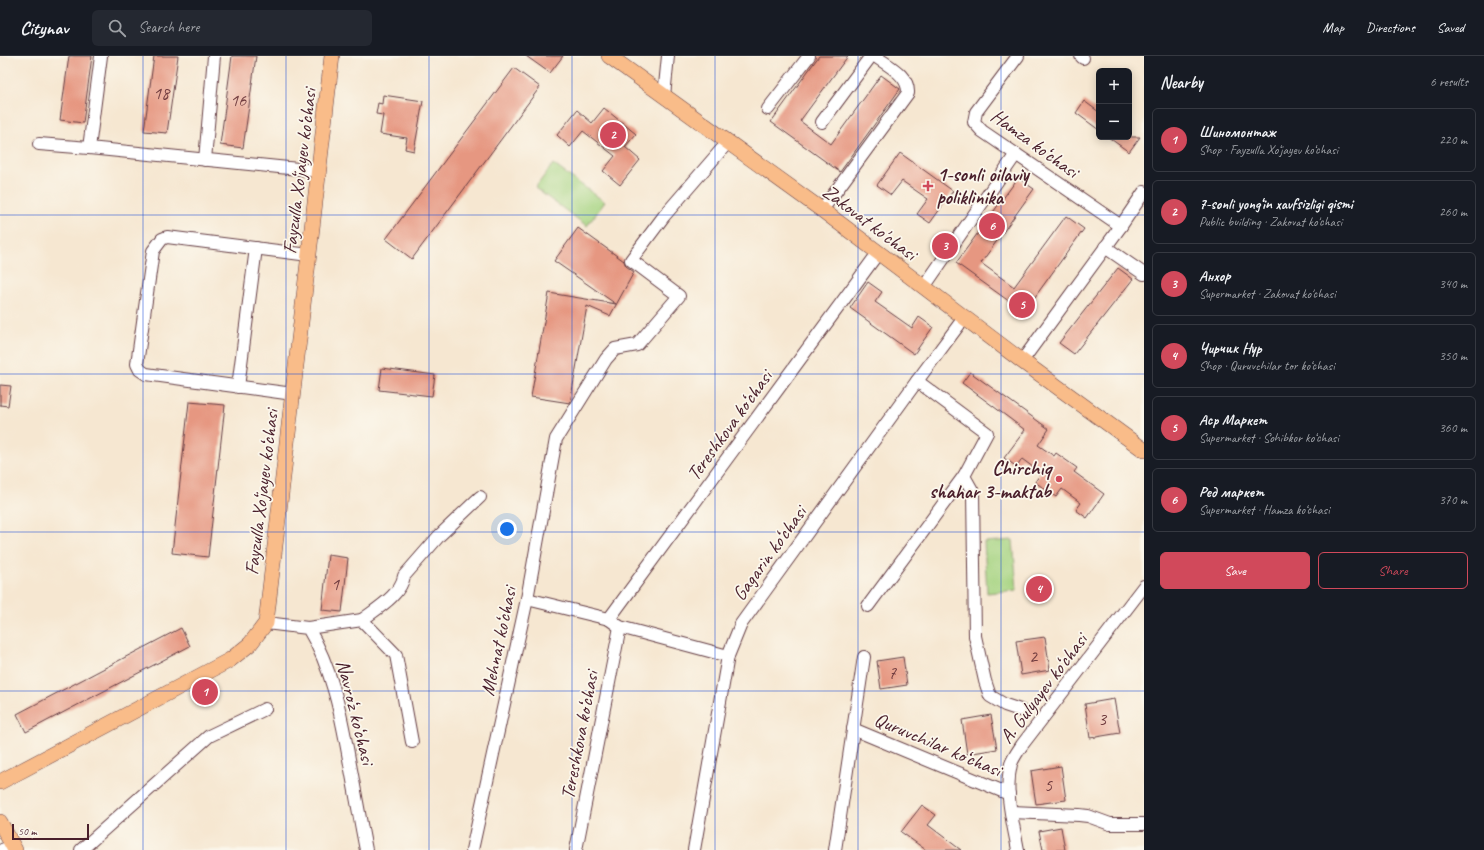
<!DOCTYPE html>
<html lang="en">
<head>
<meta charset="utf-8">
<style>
  body { margin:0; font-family:Caveat,sans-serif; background:#242831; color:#f1f3f6 }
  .controls { position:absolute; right:12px; top:12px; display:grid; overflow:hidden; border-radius:6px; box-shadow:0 2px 10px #0003 }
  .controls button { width:36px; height:36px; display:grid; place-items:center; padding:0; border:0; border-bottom:1px solid #363941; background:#171b24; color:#f1f3f6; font:20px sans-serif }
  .scale { position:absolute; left:12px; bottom:10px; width:77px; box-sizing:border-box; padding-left:4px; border:2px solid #4a1f2b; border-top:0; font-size:11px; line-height:14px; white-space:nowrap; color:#4a1f2b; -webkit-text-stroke:3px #fbf7ec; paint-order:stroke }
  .you { position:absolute; left:507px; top:473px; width:14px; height:14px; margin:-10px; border:3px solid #fff; border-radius:50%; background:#1a73e8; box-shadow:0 0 0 6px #1a73e833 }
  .badge { display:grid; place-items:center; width:26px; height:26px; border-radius:50%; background:#d1495b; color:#fff; font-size:13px; font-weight:700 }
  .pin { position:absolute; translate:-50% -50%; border:2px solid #fff; box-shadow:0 1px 4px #0006 }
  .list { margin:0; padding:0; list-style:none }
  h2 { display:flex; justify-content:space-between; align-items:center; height:52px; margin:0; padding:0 16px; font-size:17px }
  h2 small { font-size:13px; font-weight:400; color:#9ea1a6 }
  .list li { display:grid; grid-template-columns:26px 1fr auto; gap:12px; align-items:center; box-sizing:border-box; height:64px; margin:0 8px 8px; padding:0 8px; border:1px solid #363941; border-radius:6px }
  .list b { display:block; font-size:15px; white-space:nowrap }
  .list p { margin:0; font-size:13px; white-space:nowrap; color:#9ea1a6 }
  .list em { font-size:13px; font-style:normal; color:#9ea1a6 }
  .actions { display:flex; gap:8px; padding:12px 16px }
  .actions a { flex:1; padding:9px 0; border:1px solid #d1495b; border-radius:6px; text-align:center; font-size:14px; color:#d1495b }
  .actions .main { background:#d1495b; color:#fff }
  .icon { flex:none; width:22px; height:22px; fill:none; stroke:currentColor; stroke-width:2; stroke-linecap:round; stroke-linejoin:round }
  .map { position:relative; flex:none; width:1144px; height:794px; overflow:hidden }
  header { display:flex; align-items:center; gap:24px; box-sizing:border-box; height:56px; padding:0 20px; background:#171b24; border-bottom:1px solid #363941 }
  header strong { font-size:19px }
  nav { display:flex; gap:22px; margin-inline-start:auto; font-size:14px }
  .search { width:280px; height:36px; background:#242831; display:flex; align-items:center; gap:10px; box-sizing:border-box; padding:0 14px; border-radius:6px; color:#9ea1a6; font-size:15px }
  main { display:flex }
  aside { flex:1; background:#171b24 }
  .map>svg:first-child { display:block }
</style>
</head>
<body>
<header>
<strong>Citynav</strong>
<div class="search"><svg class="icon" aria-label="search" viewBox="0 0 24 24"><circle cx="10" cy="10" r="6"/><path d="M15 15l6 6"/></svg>Search here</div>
<nav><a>Map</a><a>Directions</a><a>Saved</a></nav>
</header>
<main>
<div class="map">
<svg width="1144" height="794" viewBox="0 0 1144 794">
  <rect width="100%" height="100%" fill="#fbf7ec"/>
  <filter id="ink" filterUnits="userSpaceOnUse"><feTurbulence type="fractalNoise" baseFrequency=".025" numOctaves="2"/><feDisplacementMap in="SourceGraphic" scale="8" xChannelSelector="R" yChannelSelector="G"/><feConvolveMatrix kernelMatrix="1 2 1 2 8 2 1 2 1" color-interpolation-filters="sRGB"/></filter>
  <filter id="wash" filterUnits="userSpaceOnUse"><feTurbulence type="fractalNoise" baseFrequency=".012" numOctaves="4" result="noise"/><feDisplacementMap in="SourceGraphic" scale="16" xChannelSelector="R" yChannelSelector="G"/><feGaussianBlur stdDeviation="0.9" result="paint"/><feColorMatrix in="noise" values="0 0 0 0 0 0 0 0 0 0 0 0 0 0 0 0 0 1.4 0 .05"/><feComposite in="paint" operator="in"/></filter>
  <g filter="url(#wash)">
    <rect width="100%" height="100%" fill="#f6e7d1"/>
    <g fill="#a5d380" stroke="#787956">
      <polygon points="553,108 605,146 587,170 535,132"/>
      <polygon points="1013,484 1017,534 987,537 984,486"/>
    </g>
    <g id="blocks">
      <g fill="#e69781">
        <polygon points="69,0 92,0 83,67 60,64"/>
        <polygon points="154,0 178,0 167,77 144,75"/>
        <polygon points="232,0 256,0 243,92 220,89"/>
        <polygon points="526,0 563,0 550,17"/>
        <polygon points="819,0 848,0 800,65 831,88 881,19 900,33 840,116 771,66"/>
        <polygon points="514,12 540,31 412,203 386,183"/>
        <polygon points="383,39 423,45 414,95 405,93 407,82 380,78 383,59 376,58 378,47 382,48"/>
        <polygon points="1084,45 1099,56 1099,74 1076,57"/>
        <polygon points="604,52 636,78 625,91 640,104 620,129 603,115 615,100 583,75 570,91 557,79 577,54 592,67"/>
        <polygon points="1108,81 1140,81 1129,96"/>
        <polygon points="900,97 953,135 930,167 917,158 928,143 902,125 891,139 877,129"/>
        <polygon points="1018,122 1034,133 981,207 1014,231 1066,160 1084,173 1024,256 956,207"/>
        <polygon points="578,172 624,205 626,210 634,216 610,260 587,250 570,347 531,341 549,237 616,248 554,205"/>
        <polygon points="1118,212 1133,223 1074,298 1059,287"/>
        <polygon points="868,226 882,236 875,246 912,272 919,261 933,271 914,298 850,252"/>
        <polygon points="382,312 435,319 432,340 379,334"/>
        <polygon points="970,316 1049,373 1038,389 1054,400 1056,397 1077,412 1074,416 1104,438 1087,462 1076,454 1081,447 1062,433 1056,441 1035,426 1041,417 1022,403 1017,411 1004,402 1025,374 962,327"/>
        <polygon points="0,329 11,330 8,350 0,349"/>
        <polygon points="189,346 225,349 208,501 172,497"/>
        <polygon points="328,499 348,502 342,556 322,554"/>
        <polygon points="181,572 190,590 26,676 17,658"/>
        <polygon points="1045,581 1050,614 1021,619 1016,585"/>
        <polygon points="903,601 907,629 881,633 877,605"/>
        <polygon points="1114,643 1120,677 1090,682 1085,648"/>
        <polygon points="991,659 997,693 967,698 962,664"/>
        <polygon points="1061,710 1066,744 1036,748 1031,715"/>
        <polygon points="922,749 936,759 928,769 961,794 926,794 901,776"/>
        <polygon points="1061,771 1065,794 1043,794 1039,775"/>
      </g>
    </g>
  </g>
  <g filter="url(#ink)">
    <use href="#blocks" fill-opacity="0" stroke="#643d44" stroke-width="1"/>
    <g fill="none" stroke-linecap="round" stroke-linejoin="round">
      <g stroke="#643d44" stroke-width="14">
        <g id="minor">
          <polyline points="1018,0 976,56 974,66 982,75 1121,170"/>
          <polyline points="1081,0 1083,2"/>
          <polyline points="664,40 668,0"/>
          <polyline points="768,53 809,0"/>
          <polyline points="822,66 871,0"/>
          <polyline points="39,88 89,92 318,115"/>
          <polyline points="89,92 101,0"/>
          <polyline points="205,104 214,0"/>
          <path d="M822,154L908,37C909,19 888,10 875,0"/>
          <polyline points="1105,191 1144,218"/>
          <polyline points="924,231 1016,98"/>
          <polyline points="1022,305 1121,170 1144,136"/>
          <polyline points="238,331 256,192"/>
          <polyline points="293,338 146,318 140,314 137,308 153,195 162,183 167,181 309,199"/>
          <polyline points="964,420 973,436 975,580 985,625 990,640 1005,649 1020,654"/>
          <polyline points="527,543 609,563 620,571 728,600"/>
          <polyline points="868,550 964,420 987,377 917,325"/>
          <polyline points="609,563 878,197"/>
          <path d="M362,564C376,553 401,539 404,520L439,480L480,441"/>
          <path d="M266,567L308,572C332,612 341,658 349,703C355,734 360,764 366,794"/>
          <polyline points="308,572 362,564 396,599 412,686"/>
          <polyline points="853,673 1009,738"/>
          <polyline points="1012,756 1079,759 1088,760 1110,768 1144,768"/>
          <polyline points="2,794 13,790"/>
          <polyline points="81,794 209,680 265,653"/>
          <polyline points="472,794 527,543 556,383 606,303 615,293 637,289 679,240 631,204 664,160 728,86"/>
          <polyline points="576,794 620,571"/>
          <polyline points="694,794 728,600 741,568 917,325 964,262"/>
          <polyline points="835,794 864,601"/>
          <path d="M1018,794C1013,766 1004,736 1011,708C1013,702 1018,695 1022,689L1144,530"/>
        </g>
      </g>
      <g stroke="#643d44" stroke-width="16">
        <g id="major">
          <polyline points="609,0 822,154 1022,305 1144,394"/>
          <polyline points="0,726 230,604 250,588 266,567 332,0"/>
          <polyline points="0,766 15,794"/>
        </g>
      </g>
      <use href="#minor" stroke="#fff" stroke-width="12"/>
      <use href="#major" stroke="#f9bc89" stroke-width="15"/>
    </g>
  </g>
  <path fill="none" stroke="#1d4ed8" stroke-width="1" stroke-opacity="0.55" d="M143,0V794M286,0V794M429,0V794M572,0V794M715,0V794M858,0V794M1001,0V794M0,159H1144M0,318H1144M0,476H1144M0,635H1144"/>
  <g fill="#d1495b" stroke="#fbf7ec" stroke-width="1.5">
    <path d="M926 124h4v4h4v4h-4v4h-4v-4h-4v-4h4z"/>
    <circle cx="1059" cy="423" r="4"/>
  </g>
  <g text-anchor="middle" stroke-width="3.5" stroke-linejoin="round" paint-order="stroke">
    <g font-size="18" fill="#713d40">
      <text x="161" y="43">18</text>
      <text x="238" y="50">16</text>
      <text x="335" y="534">1</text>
      <text x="1033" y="606">2</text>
      <text x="892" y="623">7</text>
      <text x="1102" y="669">3</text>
      <text x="1048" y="735">5</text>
    </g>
    <g font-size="20" fill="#4a1f2b" stroke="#fbf7ec">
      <text transform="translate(1035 87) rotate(36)" y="7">Hamza ko‘chasi</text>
      <text transform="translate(299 115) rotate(-83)" y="7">Fayzulla Xo‘jayev ko‘chasi</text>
      <text transform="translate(870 166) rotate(37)" y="7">Zakovat ko'chasi</text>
      <text transform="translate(729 369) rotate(-54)" y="7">Tereshkova ko‘chasi</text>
      <text transform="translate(261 436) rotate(-83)" y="7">Fayzulla Xo‘jayev ko‘chasi</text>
      <text transform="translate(769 497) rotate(-54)" y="7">Gagarin ko‘chasi</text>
      <text transform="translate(498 585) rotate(-78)" y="7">Mehnat ko‘chasi</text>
      <text transform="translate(1043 632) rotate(-53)" y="7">A. Gulyayev ko‘chasi</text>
      <text transform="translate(356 656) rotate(76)" y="7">Navro‘z ko‘chasi</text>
      <text transform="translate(579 679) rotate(-79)" y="7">Tereshkova ko‘chasi</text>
      <text transform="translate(938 688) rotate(23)" y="7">Quruvchilar ko‘chasi</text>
    </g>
    <g font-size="20" font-weight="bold" fill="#4a1f2b" stroke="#fbf7ec" text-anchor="start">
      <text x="937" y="125">1-sonli oilaviy<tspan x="937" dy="23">poliklinika</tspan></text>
      <text x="1051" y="419" text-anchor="end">Chirchiq<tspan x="1051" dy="23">shahar 3-maktab</tspan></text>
    </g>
  </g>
</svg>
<div class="controls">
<button>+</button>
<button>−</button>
</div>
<div class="scale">50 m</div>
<div class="you"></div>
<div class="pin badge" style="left:205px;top:636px">1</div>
<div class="pin badge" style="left:613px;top:79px">2</div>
<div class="pin badge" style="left:945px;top:190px">3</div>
<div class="pin badge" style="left:1039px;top:533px">4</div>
<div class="pin badge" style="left:1022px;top:249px">5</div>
<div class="pin badge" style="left:992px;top:170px">6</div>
</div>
<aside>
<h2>Nearby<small>6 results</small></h2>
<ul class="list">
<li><span class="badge">1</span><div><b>Шиномонтаж</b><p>Shop · Fayzulla Xo‘jayev ko‘chasi</p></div><em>220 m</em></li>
<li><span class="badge">2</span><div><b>7-sonli yong‘in xavfsizligi qismi</b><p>Public building · Zakovat ko'chasi</p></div><em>260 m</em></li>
<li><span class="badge">3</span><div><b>Анхор</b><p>Supermarket · Zakovat ko'chasi</p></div><em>340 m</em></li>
<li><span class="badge">4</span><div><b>Чирчик Нур</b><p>Shop · Quruvchilar tor ko‘chasi</p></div><em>350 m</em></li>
<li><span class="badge">5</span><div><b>Аср Маркет</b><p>Supermarket · Sohibkor ko‘chasi</p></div><em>360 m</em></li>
<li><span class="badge">6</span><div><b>Ред маркет</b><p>Supermarket · Hamza ko‘chasi</p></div><em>370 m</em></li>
</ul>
<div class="actions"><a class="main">Save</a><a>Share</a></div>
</aside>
</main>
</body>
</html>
